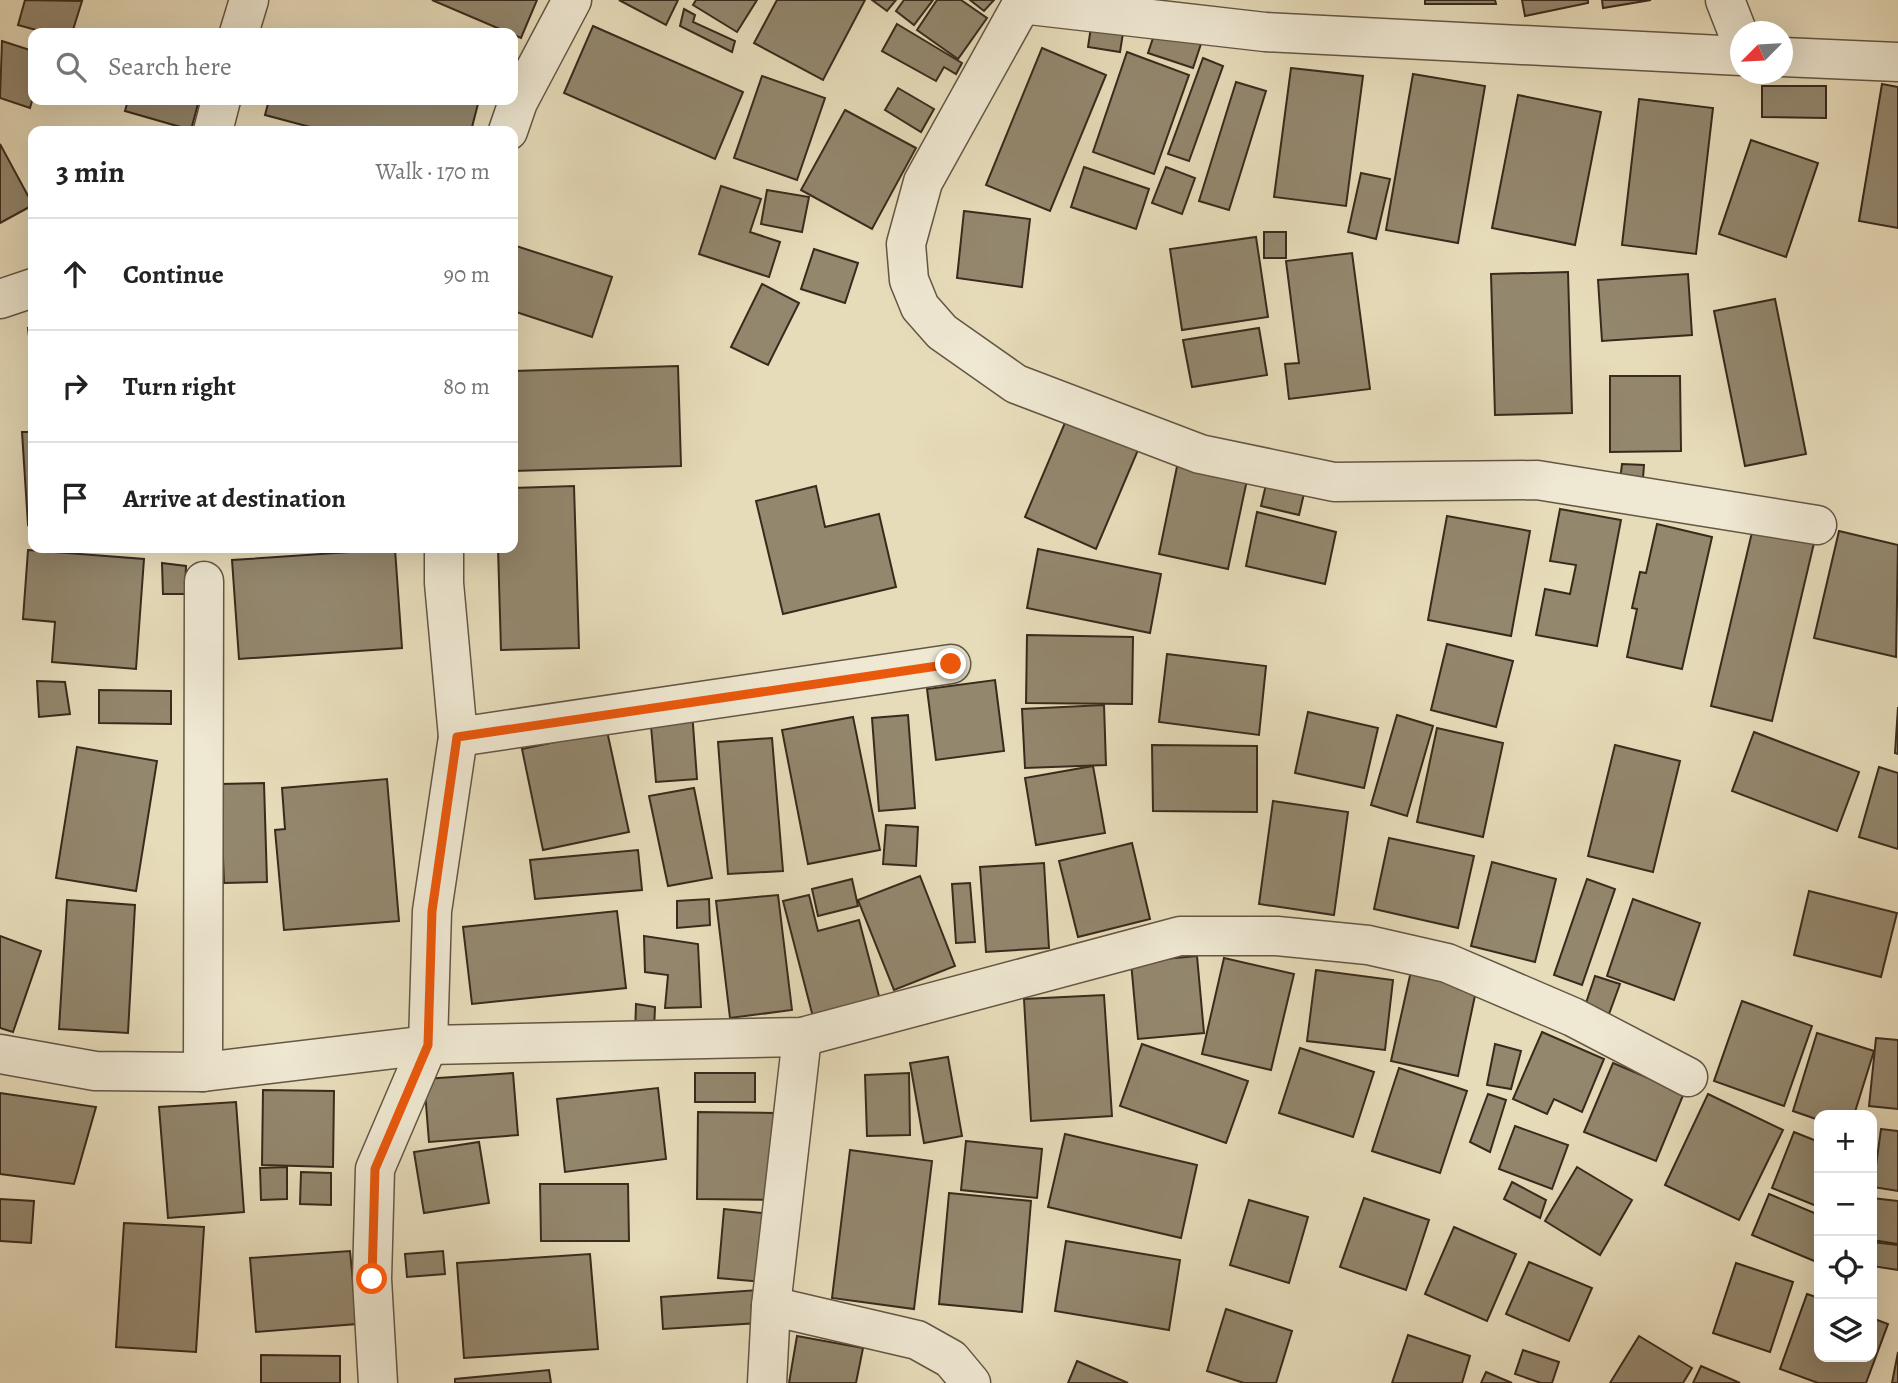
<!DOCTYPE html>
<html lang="en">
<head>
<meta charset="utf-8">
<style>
  body { margin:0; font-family:Alegreya,serif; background:#f2f2f2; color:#222 }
  .controls { position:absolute; right:21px; bottom:21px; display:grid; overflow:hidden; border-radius:14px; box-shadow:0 7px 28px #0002 }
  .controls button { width:63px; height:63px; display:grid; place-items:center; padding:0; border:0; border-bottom:2px solid #e0e0e0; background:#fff; color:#222; font:35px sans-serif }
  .compass { position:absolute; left:1730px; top:21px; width:63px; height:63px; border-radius:50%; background:#fff; box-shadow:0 7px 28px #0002; rotate:246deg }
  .stop { position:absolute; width:21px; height:21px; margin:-16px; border:5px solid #ea580c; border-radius:50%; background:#fff }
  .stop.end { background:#ea580c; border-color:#fff; box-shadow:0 2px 7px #0008 }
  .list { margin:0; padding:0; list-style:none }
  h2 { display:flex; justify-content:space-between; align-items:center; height:91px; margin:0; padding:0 28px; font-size:30px }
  h2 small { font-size:23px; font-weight:400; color:#767676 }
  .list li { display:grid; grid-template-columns:46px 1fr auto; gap:21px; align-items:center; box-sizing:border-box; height:112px; padding:0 28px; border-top:2px solid #e0e0e0 }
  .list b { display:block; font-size:26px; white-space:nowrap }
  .list em { font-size:23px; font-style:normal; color:#767676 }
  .icon { flex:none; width:38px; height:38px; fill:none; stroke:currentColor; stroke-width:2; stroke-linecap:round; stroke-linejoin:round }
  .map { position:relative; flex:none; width:1898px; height:1383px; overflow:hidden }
  .search { position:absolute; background:#fff; box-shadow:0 7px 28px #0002; left:28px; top:28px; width:490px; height:77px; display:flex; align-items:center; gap:18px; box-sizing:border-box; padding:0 24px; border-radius:14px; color:#767676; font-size:26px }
  .panel { position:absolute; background:#fff; box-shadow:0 7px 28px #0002; left:28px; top:126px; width:490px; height:427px; border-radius:14px }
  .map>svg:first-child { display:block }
</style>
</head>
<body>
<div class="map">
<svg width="1898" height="1383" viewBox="0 0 1898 1383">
  <rect width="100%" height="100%" fill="#e7dcba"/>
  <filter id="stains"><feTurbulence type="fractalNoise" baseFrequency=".00286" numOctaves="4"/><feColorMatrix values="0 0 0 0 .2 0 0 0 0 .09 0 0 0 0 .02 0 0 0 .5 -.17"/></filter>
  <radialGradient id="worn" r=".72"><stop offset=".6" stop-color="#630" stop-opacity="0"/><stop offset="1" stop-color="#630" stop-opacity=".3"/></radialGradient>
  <g fill="#93876e" stroke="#392a1c" stroke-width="2">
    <polygon points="25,0 82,1 72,33 47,33 18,25"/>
    <polygon points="432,0 537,0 521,38"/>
    <polygon points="619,0 678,0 666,25"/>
    <polygon points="696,0 757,0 737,32 693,5"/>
    <polygon points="777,0 865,0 823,80 754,43"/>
    <polygon points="872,0 896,0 887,11"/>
    <polygon points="904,0 933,0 914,25 896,11"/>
    <polygon points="937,0 961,0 987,18 958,59 917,30"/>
    <polygon points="970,0 994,0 984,11"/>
    <polygon points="1425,0 1495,0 1496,4 1425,4"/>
    <polygon points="1522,0 1588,0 1588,3 1525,16"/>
    <polygon points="1602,0 1651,0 1603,8"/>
    <polygon points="684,9 695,15 693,22 735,41 732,52 680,26"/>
    <polygon points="897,24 962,63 956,74 944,67 936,81 882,51"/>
    <polygon points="593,26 743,92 715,159 564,93"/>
    <polygon points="1091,27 1123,33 1120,52 1088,47"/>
    <polygon points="1156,29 1201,44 1193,68 1148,53"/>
    <polygon points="2,41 33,51 33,97 30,108 0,98"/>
    <polygon points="1042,48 1106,75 1050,211 986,185"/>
    <polygon points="1127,52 1189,75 1154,174 1093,152"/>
    <polygon points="1203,58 1223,66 1189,161 1168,154"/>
    <polygon points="1291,68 1363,76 1346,206 1274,197"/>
    <polygon points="1413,74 1485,86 1458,243 1386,230"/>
    <polygon points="762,76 825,98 797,180 734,158"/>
    <polygon points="1236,82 1266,91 1229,210 1199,201"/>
    <polygon points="1882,84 1898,87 1898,228 1859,221"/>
    <polygon points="1762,86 1826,86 1826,118 1762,117"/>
    <polygon points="898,88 934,109 921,132 885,110"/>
    <polygon points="1518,95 1601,112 1575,245 1492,228"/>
    <polygon points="1639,99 1713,108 1696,254 1622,245"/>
    <polygon points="128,100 199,100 191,130 125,111"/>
    <polygon points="269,100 479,100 471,131 325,131 265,115"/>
    <polygon points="845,110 916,148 872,229 801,190"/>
    <polygon points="1751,140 1818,163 1786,257 1719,234"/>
    <polygon points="0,144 33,205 0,223"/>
    <polygon points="1084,167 1149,189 1136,229 1071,207"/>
    <polygon points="1166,167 1195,178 1182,214 1152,203"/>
    <polygon points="1361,173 1390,179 1376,239 1348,232"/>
    <polygon points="721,186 761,199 750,232 780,242 769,277 699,254"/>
    <polygon points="767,190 809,197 802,232 761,224"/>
    <polygon points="964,211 1030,219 1022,287 957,278"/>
    <rect x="1264" y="232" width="22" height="26"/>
    <polygon points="1256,237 1268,317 1182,330 1170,249"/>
    <polygon points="513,245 612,277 592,337 513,311"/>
    <polygon points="814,249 858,263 845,303 801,289"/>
    <polygon points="1352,253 1370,389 1289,399 1285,364 1299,363 1286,261"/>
    <polygon points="1568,272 1572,413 1495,415 1491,274"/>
    <polygon points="1688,274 1692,335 1602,341 1598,280"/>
    <polygon points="762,284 799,303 768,365 731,347"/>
    <polygon points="1775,299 1806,454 1745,466 1714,311"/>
    <polygon points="28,328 33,328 33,369"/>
    <polygon points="1259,328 1267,375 1192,387 1183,340"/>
    <polygon points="678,366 681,466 513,471 513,371"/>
    <polygon points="1610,376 1680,376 1681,451 1610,452"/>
    <polygon points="1067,418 1138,450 1096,549 1025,517"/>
    <polygon points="22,432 33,432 33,524 28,525"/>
    <polygon points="1180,452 1250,466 1228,569 1159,554"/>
    <polygon points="1622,464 1644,465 1642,491 1619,489"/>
    <polygon points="1268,476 1306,485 1299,515 1261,506"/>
    <polygon points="574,486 579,648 501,650 498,548 513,548 513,488"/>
    <polygon points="816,486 825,527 879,514 896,587 783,614 756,501"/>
    <polygon points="1560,509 1621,520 1597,646 1536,635 1545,589 1570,594 1576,565 1550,561"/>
    <polygon points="1257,512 1336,532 1325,584 1246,566"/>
    <polygon points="1447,516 1530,531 1511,636 1428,620"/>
    <polygon points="1657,524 1712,537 1682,669 1627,657 1637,609 1632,608 1640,572 1646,573"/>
    <polygon points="1753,528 1814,543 1772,721 1711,706"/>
    <polygon points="1839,531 1898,545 1896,657 1814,638"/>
    <polygon points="395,549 402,648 239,659 232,560"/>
    <polygon points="1038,549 1161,574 1150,633 1027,608"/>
    <polygon points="28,550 144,559 136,669 52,662 55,622 23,619"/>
    <polygon points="162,563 186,566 185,594 163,594"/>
    <polygon points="1027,635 1133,637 1132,704 1026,703"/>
    <polygon points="1447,644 1513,661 1496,727 1431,710"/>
    <polygon points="1167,654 1266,666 1259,735 1159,722"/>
    <polygon points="995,680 1004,751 936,760 927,689"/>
    <polygon points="37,681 65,682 70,714 39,717"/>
    <polygon points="99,690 171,691 171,724 99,723"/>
    <polygon points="1104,705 1106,765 1025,768 1022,709"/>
    <polygon points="1898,707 1898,754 1895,753"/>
    <polygon points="692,711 697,779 656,782 650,715"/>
    <polygon points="1308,712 1378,728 1364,788 1295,773"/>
    <polygon points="908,715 915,808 879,811 872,718"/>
    <polygon points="1397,715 1433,726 1407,816 1371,805"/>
    <polygon points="853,717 880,850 808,864 782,730"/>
    <polygon points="1437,728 1503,743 1483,837 1417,822"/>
    <polygon points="607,731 629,832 543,850 522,749"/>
    <polygon points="1754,732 1859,772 1837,831 1732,791"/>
    <polygon points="772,738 783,871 728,874 718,742"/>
    <polygon points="1152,745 1257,746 1257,812 1153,811"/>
    <polygon points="1615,745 1680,761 1653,872 1588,856"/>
    <polygon points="77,747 157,761 136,891 56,878"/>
    <polygon points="1093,766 1105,833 1036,845 1025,778"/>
    <polygon points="1879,767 1898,773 1898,849 1859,837"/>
    <polygon points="387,779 399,921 284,930 275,830 285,829 282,788"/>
    <polygon points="264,783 267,882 224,883 220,784"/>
    <polygon points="694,788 712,878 668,886 649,796"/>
    <polygon points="1273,801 1348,812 1334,915 1259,904"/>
    <polygon points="886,825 918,827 916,866 883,864"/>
    <polygon points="1389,838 1474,856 1458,928 1374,909"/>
    <polygon points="1132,843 1150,919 1078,937 1059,861"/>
    <polygon points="638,850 642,890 535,899 530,860"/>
    <polygon points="1492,862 1556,879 1535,962 1471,946"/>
    <polygon points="1044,863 1049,948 986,952 980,867"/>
    <polygon points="920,876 955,966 894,990 858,900"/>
    <polygon points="852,879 858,906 818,916 812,889"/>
    <polygon points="1587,879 1615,889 1582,985 1554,975"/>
    <polygon points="970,883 975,942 956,943 952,884"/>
    <polygon points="1809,891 1897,913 1881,977 1794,955"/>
    <polygon points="778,895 792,1010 730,1018 716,901"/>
    <polygon points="809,895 818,931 859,920 880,1000 813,1017 783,901"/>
    <polygon points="709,899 710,925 677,928 677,901"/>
    <polygon points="1633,899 1700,923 1674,1000 1607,976"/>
    <polygon points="67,900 135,905 128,1033 59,1029"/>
    <polygon points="617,911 626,988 472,1004 463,927"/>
    <polygon points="0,936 41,951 13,1032 0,1028"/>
    <polygon points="644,936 698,944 701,1007 665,1008 668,975 645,972"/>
    <polygon points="1197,956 1204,1033 1138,1039 1131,962"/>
    <polygon points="1224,958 1294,974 1271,1070 1202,1054"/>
    <polygon points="1316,970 1393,980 1385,1050 1307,1041"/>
    <polygon points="1411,971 1477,986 1458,1076 1391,1061"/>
    <polygon points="1595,976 1620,984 1609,1014 1585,1006"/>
    <polygon points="1104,995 1112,1116 1031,1121 1024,999"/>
    <polygon points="1742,1001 1812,1026 1784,1106 1714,1081"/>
    <polygon points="636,1004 655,1007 654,1031 635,1034"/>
    <polygon points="1542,1032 1604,1059 1582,1112 1554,1099 1547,1114 1513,1099"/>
    <polygon points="1817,1033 1874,1051 1854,1115 1819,1115 1819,1120 1793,1111"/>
    <polygon points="1876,1038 1898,1040 1898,1109 1869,1106"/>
    <polygon points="1142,1044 1248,1081 1226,1143 1120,1106"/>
    <polygon points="1495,1044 1521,1051 1511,1089 1487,1085"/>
    <polygon points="1300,1048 1374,1072 1353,1137 1279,1113"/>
    <polygon points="948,1057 962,1136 924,1143 910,1063"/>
    <polygon points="1613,1063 1684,1093 1656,1161 1584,1132"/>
    <polygon points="1399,1068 1467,1091 1440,1173 1372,1151"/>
    <polygon points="513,1073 518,1135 429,1142 424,1079"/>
    <rect x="695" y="1073" width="60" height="29"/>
    <polygon points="909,1073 910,1135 867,1136 865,1075"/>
    <polygon points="658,1088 666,1159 565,1172 557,1099"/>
    <polygon points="263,1090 334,1091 333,1167 262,1165"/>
    <polygon points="0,1093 96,1107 74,1184 0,1174"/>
    <polygon points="1488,1094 1506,1100 1490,1152 1470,1142"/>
    <polygon points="1708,1094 1783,1130 1739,1220 1665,1185"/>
    <polygon points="236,1102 244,1212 168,1218 159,1107"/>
    <polygon points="698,1112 774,1113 774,1200 697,1199"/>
    <polygon points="1515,1126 1568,1145 1552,1189 1499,1169"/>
    <polygon points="1881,1129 1898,1131 1898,1191 1873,1187"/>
    <polygon points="1794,1132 1819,1142 1819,1207 1772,1188"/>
    <polygon points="1065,1134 1197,1165 1181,1238 1048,1207"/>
    <polygon points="966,1141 1042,1149 1037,1198 961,1190"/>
    <polygon points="479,1142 489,1203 424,1213 414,1152"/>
    <polygon points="850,1150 932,1161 914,1309 832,1298"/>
    <polygon points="287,1167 287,1199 261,1200 260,1168"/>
    <polygon points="1577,1167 1632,1200 1600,1255 1545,1221"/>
    <polygon points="301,1172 331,1173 331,1205 300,1204"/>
    <polygon points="1512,1182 1546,1200 1540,1218 1504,1199"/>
    <polygon points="540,1184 628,1184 629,1241 541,1241"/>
    <polygon points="949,1193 1031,1201 1022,1312 939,1304"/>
    <polygon points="1769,1194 1819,1215 1819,1263 1752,1235"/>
    <polygon points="1364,1198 1429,1220 1406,1290 1340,1267"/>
    <polygon points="1872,1198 1898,1201 1898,1244 1872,1240"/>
    <polygon points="0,1199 34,1201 31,1243 0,1241"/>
    <polygon points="1249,1200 1308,1217 1289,1283 1230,1265"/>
    <polygon points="724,1209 780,1215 774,1283 718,1278"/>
    <polygon points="124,1223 204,1227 196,1352 116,1347"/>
    <polygon points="1454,1227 1516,1254 1487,1321 1425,1294"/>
    <polygon points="1066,1241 1180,1260 1169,1330 1055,1311"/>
    <polygon points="1872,1242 1898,1245 1898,1270 1872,1266"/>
    <polygon points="350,1251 357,1324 256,1332 250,1258"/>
    <polygon points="443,1251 445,1274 407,1277 405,1254"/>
    <polygon points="590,1254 598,1349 464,1358 457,1263"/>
    <polygon points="1529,1262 1592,1288 1569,1341 1506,1314"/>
    <polygon points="1736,1263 1793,1282 1770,1352 1713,1333"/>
    <polygon points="758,1290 759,1323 663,1329 661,1297"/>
    <polygon points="1807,1294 1819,1298 1819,1357 1872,1357 1872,1318 1888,1324 1866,1383 1818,1383 1780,1369"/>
    <polygon points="1226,1309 1292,1331 1276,1383 1244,1383 1207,1371"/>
    <polygon points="1408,1335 1470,1356 1462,1383 1392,1383"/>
    <polygon points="797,1336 863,1348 856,1383 789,1383"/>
    <polygon points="1639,1336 1692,1368 1683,1383 1610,1383"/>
    <polygon points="1523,1350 1559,1362 1552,1383 1541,1383 1515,1374"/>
    <polygon points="1898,1352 1898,1383 1892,1383"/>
    <polygon points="261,1355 340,1356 340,1383 261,1383"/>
    <polygon points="1077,1361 1128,1383 1068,1383"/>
    <polygon points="1701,1366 1740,1383 1693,1383"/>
    <polygon points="549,1370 551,1383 455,1383 455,1379"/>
    <polygon points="1486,1372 1512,1383 1481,1383"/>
  </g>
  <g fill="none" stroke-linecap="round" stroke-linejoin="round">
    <g stroke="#645644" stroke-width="41">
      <g id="minor">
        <polyline points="1024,0 923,182 906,244 909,280 920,307 942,332 1016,384 1200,454 1334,482 1537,480 1817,525"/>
        <polyline points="1725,0 1741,41"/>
        <polyline points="1021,4 1265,32 1741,56"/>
        <polyline points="239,33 249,0"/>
        <polyline points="1783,57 1898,62"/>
        <polyline points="213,131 221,100"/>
        <polyline points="508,131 518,102 572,0"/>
        <polyline points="0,299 33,288"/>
        <polyline points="458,737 951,664"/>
        <polyline points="0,1054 95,1071 203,1072 428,1045 802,1037 1180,936 1277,936 1368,945 1447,963 1573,1017 1688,1077"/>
        <polyline points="203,1072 204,581"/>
        <polyline points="771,1306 917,1340 951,1359 971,1383"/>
        <polyline points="378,1383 372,1279 375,1169 428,1045 432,911 458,737 444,583 444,548"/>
        <polyline points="767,1383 771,1306 802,1037"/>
      </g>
    </g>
    <use href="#minor" stroke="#efe8d2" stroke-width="38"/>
  </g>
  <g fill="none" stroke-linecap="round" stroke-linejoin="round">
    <polyline stroke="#ea580c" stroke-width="9" points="372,1279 375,1169 428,1045 432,911 457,737 951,664"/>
  </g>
  <rect width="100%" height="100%" filter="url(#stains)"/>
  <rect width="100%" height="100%" fill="url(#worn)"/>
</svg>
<div class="controls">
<button>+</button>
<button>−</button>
<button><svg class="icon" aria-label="locate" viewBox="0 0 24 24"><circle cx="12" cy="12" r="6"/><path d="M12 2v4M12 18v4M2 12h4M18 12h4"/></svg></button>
<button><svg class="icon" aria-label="layers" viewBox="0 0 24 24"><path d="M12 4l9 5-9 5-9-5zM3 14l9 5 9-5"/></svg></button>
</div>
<svg class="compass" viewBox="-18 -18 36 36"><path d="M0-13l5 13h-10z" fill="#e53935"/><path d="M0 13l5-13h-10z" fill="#767676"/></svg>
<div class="stop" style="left:372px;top:1279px"></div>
<div class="stop end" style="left:951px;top:664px"></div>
<div class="search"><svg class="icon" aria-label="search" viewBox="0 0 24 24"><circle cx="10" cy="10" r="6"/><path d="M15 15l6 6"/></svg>Search here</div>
<section class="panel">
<h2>3 min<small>Walk · 170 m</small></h2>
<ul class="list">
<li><svg class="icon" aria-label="ahead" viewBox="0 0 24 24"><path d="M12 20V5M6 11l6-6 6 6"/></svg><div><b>Continue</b></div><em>90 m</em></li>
<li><svg class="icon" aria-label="right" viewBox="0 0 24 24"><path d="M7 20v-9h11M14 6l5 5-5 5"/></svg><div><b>Turn right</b></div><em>80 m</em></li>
<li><svg class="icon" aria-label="arrive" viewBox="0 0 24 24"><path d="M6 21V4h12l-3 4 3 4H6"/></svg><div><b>Arrive at destination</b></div></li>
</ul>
</section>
</div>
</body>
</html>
